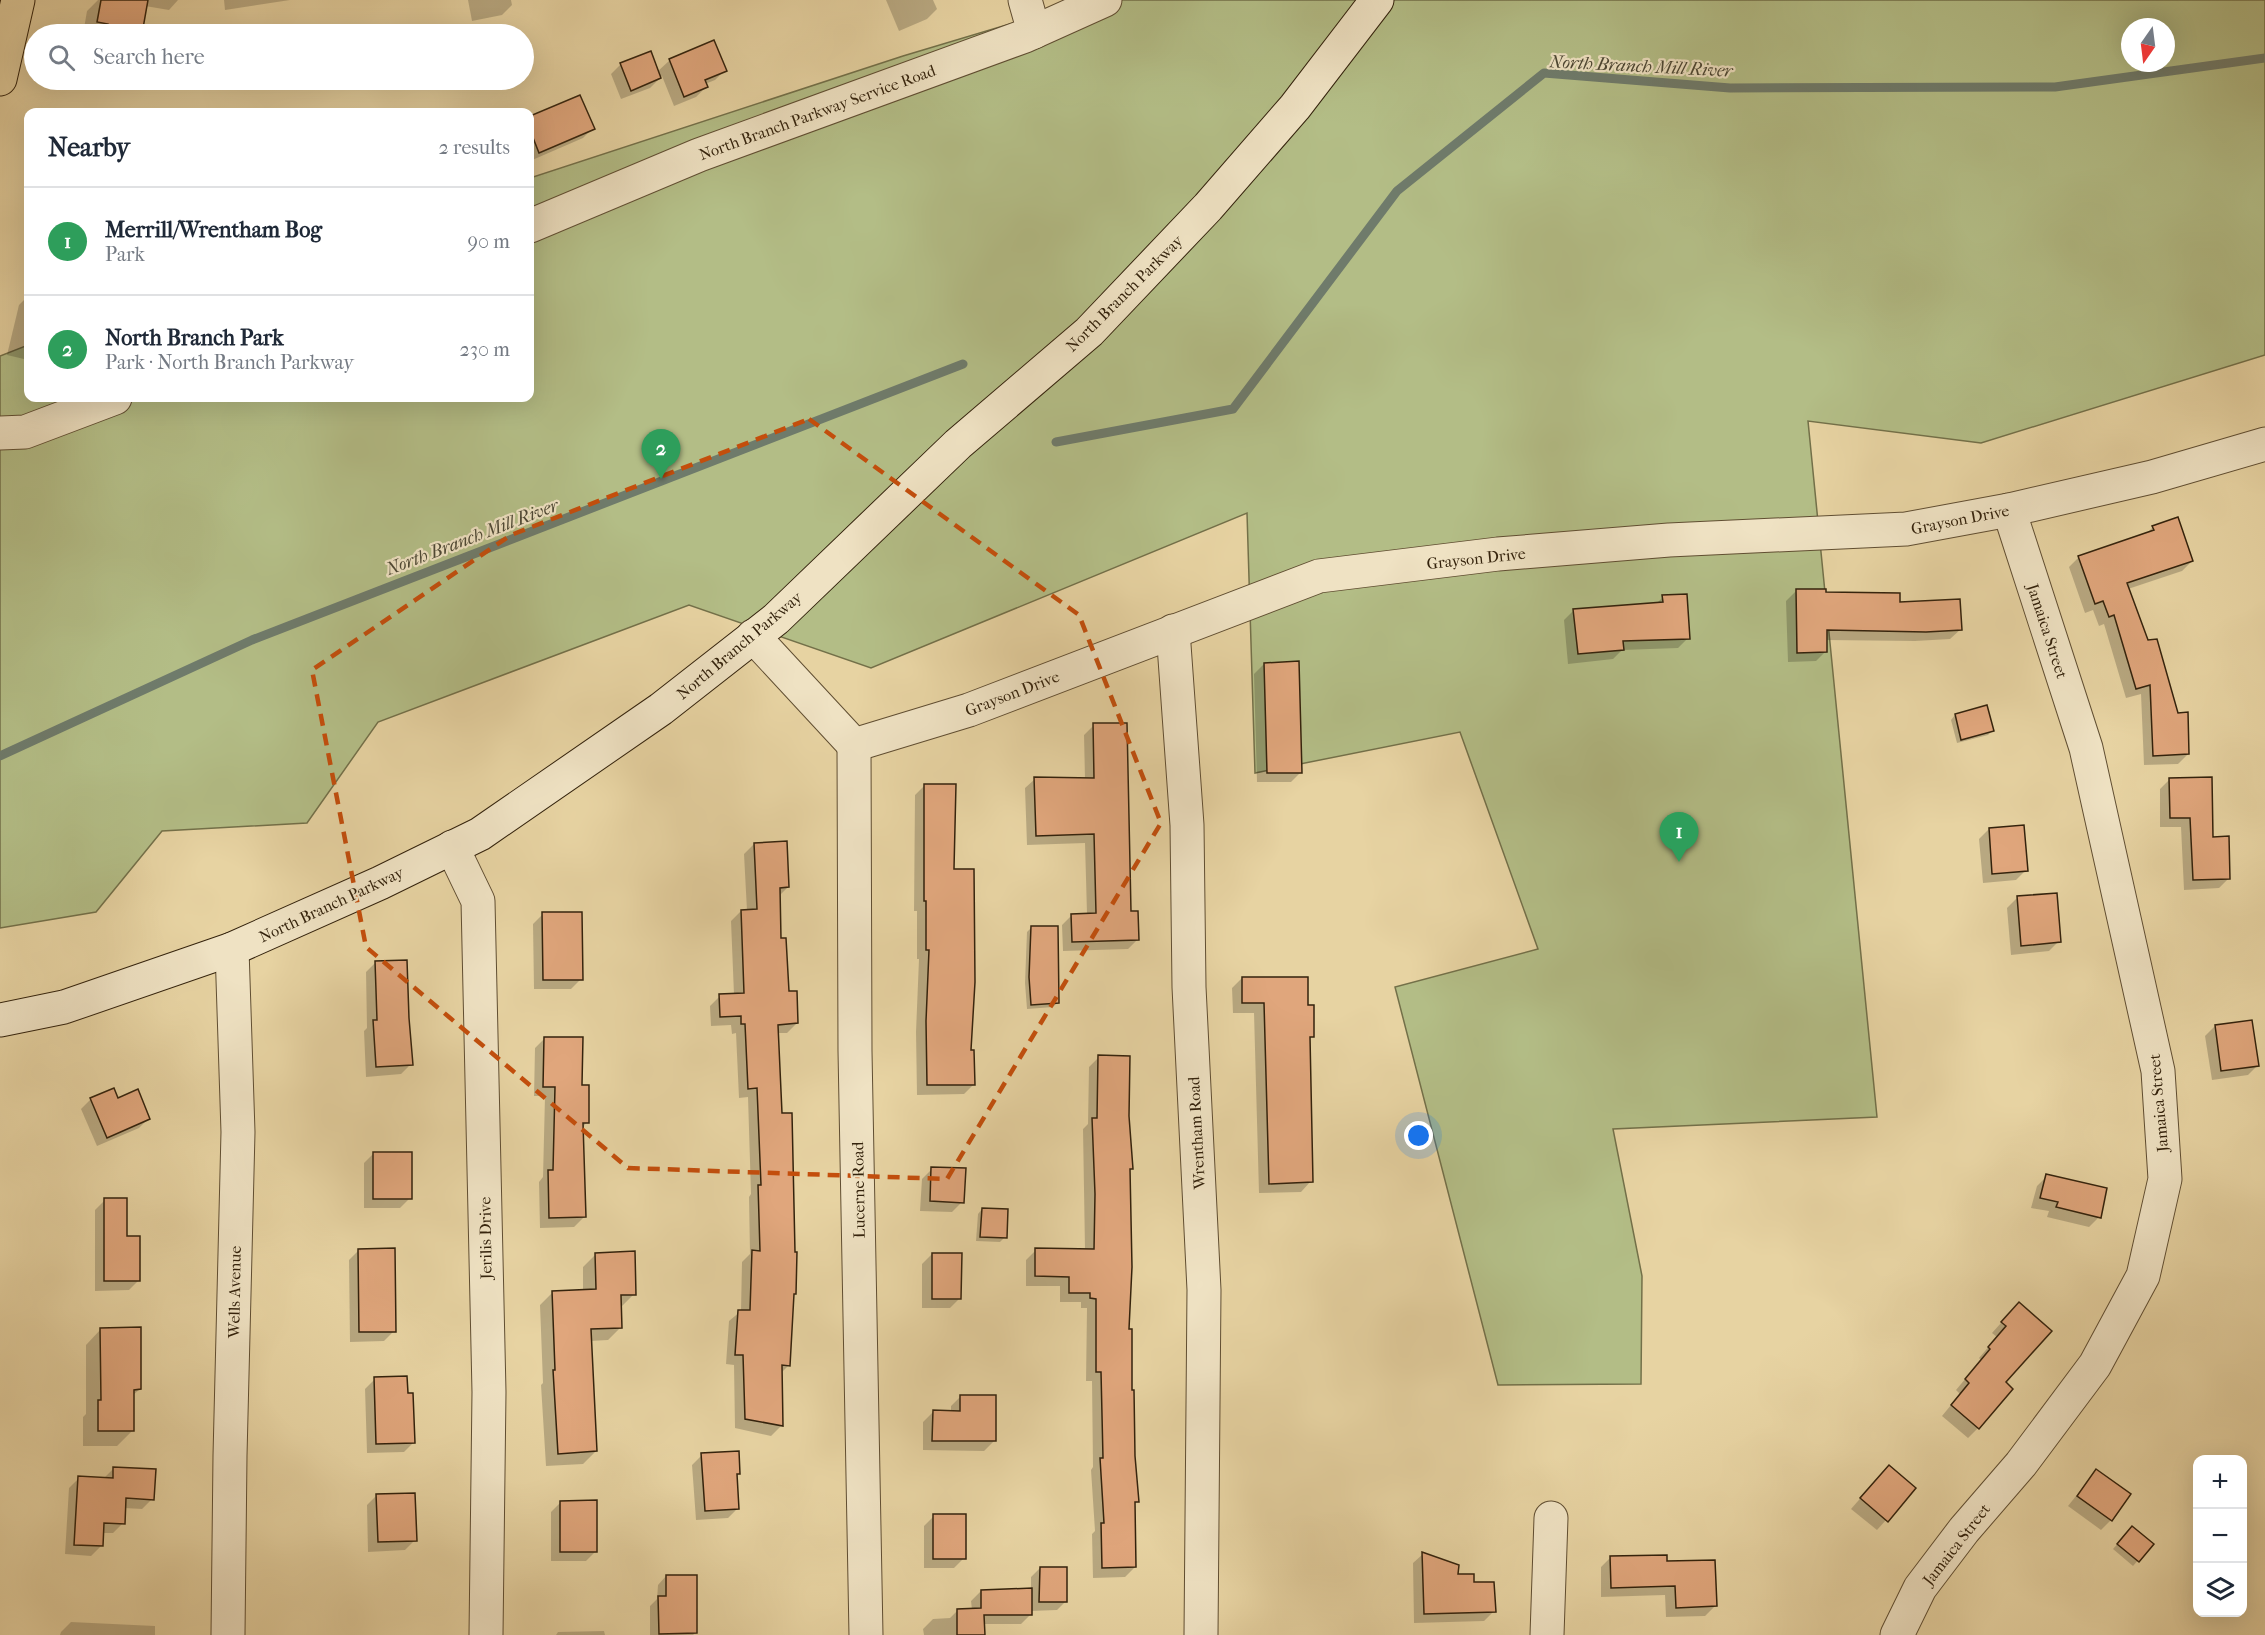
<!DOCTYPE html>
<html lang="en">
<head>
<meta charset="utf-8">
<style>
  body { margin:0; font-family:"IM FELL French Canon",serif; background:#f2f2f3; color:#1f2937 }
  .controls { position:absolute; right:18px; bottom:18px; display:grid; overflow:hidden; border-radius:12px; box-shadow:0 6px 24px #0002 }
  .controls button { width:54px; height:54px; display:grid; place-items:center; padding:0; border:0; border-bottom:2px solid #e0e1e3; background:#fff; color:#1f2937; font:30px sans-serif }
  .compass { position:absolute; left:2121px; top:18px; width:54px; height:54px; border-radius:50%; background:#fff; box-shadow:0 6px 24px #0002; rotate:194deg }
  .you { position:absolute; left:1419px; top:1136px; width:21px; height:21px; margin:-15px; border:4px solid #fff; border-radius:50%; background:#1a73e8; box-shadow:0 0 0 9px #1a73e833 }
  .badge { display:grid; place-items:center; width:39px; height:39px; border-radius:50%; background:#0f766e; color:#fff; font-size:20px; font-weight:700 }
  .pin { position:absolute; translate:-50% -50px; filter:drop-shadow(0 2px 3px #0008) }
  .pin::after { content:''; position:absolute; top:32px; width:21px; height:18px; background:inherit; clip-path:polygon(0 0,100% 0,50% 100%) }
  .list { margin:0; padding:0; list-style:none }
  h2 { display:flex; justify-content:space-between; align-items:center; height:78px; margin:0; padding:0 24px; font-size:26px }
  h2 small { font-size:20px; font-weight:400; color:#747a83 }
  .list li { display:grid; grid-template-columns:39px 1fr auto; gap:18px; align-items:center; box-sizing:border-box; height:108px; padding:0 24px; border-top:2px solid #e0e1e3 }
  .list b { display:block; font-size:22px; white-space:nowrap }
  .list p { margin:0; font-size:20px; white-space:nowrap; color:#747a83 }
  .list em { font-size:20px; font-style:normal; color:#747a83 }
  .icon { flex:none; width:33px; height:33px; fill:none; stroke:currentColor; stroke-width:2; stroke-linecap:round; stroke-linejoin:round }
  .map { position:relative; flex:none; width:2265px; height:1635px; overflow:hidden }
  .search { position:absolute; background:#fff; box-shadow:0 6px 24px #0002; left:24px; top:24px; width:510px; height:66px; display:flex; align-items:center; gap:15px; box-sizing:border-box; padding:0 21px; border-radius:33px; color:#747a83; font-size:22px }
  .panel { position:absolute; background:#fff; box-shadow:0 6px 24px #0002; left:24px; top:108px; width:510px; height:294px; border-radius:12px }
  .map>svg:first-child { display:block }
</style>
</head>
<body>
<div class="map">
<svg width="2265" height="1635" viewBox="0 0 2265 1635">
  <rect width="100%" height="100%" fill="#e7d3a2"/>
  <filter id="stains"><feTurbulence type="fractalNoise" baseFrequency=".00333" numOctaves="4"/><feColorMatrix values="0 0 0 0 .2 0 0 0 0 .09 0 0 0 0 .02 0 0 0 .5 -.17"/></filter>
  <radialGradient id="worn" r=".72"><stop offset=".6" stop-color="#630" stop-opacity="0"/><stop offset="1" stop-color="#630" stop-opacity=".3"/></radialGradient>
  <path fill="#b3bd86" stroke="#737049" stroke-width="1.5" fill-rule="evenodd" d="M1090,0H2265V355L1981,443L1808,421L1877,1117L1613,1129L1642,1276L1641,1384L1498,1385L1395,987L1538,949L1460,732L1255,773L1247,513L871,668L689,605L378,722L307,823L162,831L96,912L0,928V356L28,345V398H530V178L903,56ZM2130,27H2166V63H2130Z"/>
  <g fill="#0003">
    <polygon points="98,0 178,0 169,10 145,6 140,34 83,34 87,11"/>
    <polygon points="224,0 290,0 225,10"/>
    <polygon points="468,0 511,0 512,5 502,15 472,21"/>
    <polygon points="886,0 933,0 937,9 927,19 899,31"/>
    <polygon points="670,60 725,70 715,80 705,84 706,87 696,97 674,106 662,76 650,88 621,99 611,74 621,64 657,72"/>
    <polygon points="580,97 593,128 583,138 530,161 530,118"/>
    <polygon points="28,296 28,360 7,355 19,305"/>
    <polygon points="2153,527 2192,561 2182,571 2128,589 2188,754 2178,764 2144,765 2141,694 2126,698 2104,624 2099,626 2093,610 2085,613 2069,567 2079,557 2145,535"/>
    <polygon points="1796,591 1898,604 1961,629 1950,639 1915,641 1825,640 1826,651 1816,661 1788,662 1786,601"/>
    <polygon points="1663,597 1688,638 1678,648 1622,650 1613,659 1568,664 1564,620 1574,610 1656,604"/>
    <polygon points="1264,664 1301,772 1291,782 1257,782 1254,674"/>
    <polygon points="1955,715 1992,731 1988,735 1957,743 1951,720"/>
    <polygon points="1094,725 1129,913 1138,939 1128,949 1063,951 1062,925 1072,915 1087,914 1085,843 1027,845 1025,788 1035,779 1085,779 1084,735"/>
    <polygon points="2170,779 2211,839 2229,878 2219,888 2184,890 2181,827 2160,827 2160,789"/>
    <polygon points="925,785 952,871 974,1084 964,1094 917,1095 916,1032 919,959 917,959 917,911 914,911 915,795"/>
    <polygon points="1989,829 2026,870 2016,880 1983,883 1979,839"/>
    <polygon points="754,844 788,887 779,896 780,939 788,992 797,1023 787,1033 777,1033 793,1295 789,1365 780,1374 781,1426 771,1436 735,1428 734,1365 726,1364 729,1321 741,1311 742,1262 750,1254 749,1197 751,1194 748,1097 739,1098 736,1033 732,1034 731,1025 711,1026 710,1006 720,996 734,995 731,921 741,911 747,911 744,854"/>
    <polygon points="2017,898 2059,941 2049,951 2011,955 2007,908"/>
    <polygon points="543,914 581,979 571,989 534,989 533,924"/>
    <polygon points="1032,927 1058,1002 1053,1007 1027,1009 1025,983 1027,932"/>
    <polygon points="376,962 411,1064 401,1074 366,1077 364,1031 367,1028 366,972"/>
    <polygon points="1242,978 1307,1007 1312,1036 1308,1040 1311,1181 1301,1192 1259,1193 1254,1013 1233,1013 1232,988"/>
    <polygon points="2215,1026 2258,1065 2248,1075 2212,1080 2205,1036"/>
    <polygon points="545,1038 581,1087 587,1122 582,1128 584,1217 574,1227 540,1228 539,1182 543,1177 545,1096 534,1096 535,1048"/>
    <polygon points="1099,1057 1128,1116 1131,1169 1128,1172 1128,1331 1137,1501 1134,1504 1135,1567 1125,1577 1093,1578 1092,1534 1095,1531 1091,1470 1093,1467 1092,1381 1086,1381 1087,1308 1081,1308 1081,1302 1060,1302 1060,1286 1026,1286 1026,1260 1036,1250 1085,1250 1083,1129 1088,1124 1089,1067"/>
    <polygon points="91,1099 117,1100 148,1119 139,1128 97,1146 81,1109"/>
    <polygon points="374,1153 410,1198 400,1208 364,1208 364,1163"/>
    <polygon points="932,1169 962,1202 952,1212 920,1211 922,1179"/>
    <polygon points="2047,1176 2099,1217 2089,1227 2047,1217 2049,1211 2031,1208 2037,1186"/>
    <polygon points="105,1200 125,1237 139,1280 129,1290 95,1291 95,1210"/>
    <polygon points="982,1209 1005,1237 1000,1242 976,1241 978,1214"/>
    <polygon points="359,1250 394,1331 384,1341 350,1342 349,1260"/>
    <polygon points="596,1254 634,1294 621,1307 621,1327 608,1340 590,1341 596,1451 583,1464 546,1466 541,1385 543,1383 540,1305 553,1292 583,1291 583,1267"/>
    <polygon points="932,1254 960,1298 950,1308 922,1308 922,1264"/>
    <polygon points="2009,1314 2004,1383 1978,1428 1968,1438 1942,1416 1960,1394 1956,1390 1981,1360 1979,1358 1997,1337 1992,1333"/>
    <polygon points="101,1329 140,1389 132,1396 132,1431 117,1446 83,1446 83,1417 86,1414 86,1345"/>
    <polygon points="375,1379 414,1442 404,1452 367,1453 365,1389"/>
    <polygon points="961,1396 994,1441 984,1451 923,1450 923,1422 933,1412 951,1412 951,1406"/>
    <polygon points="702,1455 739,1473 736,1476 738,1508 728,1518 696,1520 692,1465"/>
    <polygon points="114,1468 152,1499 142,1509 124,1508 123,1523 113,1533 102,1533 101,1546 91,1556 65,1554 69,1488 79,1478 104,1478"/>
    <polygon points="2096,1471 2111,1520 2101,1530 2068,1506"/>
    <polygon points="1879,1477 1886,1520 1877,1530 1851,1509"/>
    <polygon points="377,1495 415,1540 405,1550 368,1552 367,1505"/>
    <polygon points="561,1502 596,1551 586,1561 551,1561 551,1512"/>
    <polygon points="934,1516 964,1558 954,1568 924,1568 924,1526"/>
    <polygon points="2128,1532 2152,1544 2133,1566 2113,1549"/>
    <polygon points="1423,1554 1456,1576 1473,1584 1494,1611 1484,1621 1414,1623 1413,1563"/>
    <polygon points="1611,1557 1665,1563 1715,1606 1705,1616 1666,1617 1665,1595 1601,1597 1601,1567"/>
    <polygon points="1040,1568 1066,1601 1057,1610 1031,1611 1031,1614 1021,1624 983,1624 983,1635 924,1635 923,1629 933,1619 950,1618 957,1611 972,1610 971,1601 981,1591 1031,1590 1031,1577"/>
    <polygon points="666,1576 696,1632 693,1635 650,1635 650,1606 657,1599 658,1585"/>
    <polygon points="71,1622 155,1626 155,1635 60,1635 61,1632"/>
    <polygon points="604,1631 605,1635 556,1635 558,1632"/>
  </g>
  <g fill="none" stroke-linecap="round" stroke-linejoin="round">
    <g stroke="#6f7b6b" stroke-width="9">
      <polyline points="1056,442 1233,409 1397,191 1544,73 1730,88 2055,87 2265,58"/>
      <polyline points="0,756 252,640 963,364"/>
    </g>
  </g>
  <g fill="#e0a67c" stroke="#33220c" stroke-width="1.5">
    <polygon points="101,0 148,0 142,34 106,34 108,24 97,22"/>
    <polygon points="714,40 727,71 705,80 708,87 684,97 669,59"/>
    <polygon points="651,51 661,78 631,91 620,63"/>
    <polygon points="580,95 595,129 539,153 530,130 530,116"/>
    <polygon points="2178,517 2193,561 2127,583 2148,640 2157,639 2178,713 2188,712 2189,754 2153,756 2150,685 2136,689 2114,615 2109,617 2103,601 2095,604 2078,556 2154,530 2152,526"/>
    <polygon points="1796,589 1826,589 1826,592 1900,593 1900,602 1960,599 1962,630 1926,632 1827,630 1827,652 1797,653"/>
    <polygon points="1687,594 1690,639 1623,641 1624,650 1578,654 1573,609 1663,602 1662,595"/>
    <polygon points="1299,661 1302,773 1267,773 1264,663"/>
    <polygon points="1987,705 1994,731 1961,740 1955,714"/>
    <polygon points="1093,723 1127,723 1131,911 1138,911 1139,940 1072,942 1071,914 1096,913 1094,834 1036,836 1034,777 1094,778"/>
    <polygon points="2212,777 2213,837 2229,836 2230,879 2193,880 2190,818 2170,818 2169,778"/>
    <polygon points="924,784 956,784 954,869 974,869 975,982 971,1050 974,1050 975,1085 927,1085 926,1021 929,950 926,950 926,901 924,901"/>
    <polygon points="2024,825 2028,871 1992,874 1989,828"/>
    <polygon points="787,841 789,887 780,888 781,938 786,938 789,991 797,991 798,1023 778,1025 782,1113 792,1113 795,1252 797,1252 796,1294 794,1294 790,1366 782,1365 783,1426 745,1419 743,1355 735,1355 738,1310 750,1310 752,1250 760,1251 758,1185 761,1185 757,1088 748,1089 745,1024 741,1024 741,1016 720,1017 719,994 744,993 741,910 757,909 754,843"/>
    <polygon points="2057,893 2061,942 2021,946 2017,896"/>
    <polygon points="542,912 582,912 583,980 543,980"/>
    <polygon points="1031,926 1058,926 1059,1003 1031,1005 1029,977"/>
    <polygon points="407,960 409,1018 413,1065 376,1067 373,1020 377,1020 375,961"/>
    <polygon points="1242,977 1308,977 1308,1005 1314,1005 1314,1037 1310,1037 1313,1182 1269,1184 1264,1003 1242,1003"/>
    <polygon points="2252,1020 2259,1066 2221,1071 2215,1025"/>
    <polygon points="544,1037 583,1037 582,1085 589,1085 589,1123 583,1123 586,1217 549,1218 548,1170 553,1170 555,1087 543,1087"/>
    <polygon points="1098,1055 1130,1056 1129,1116 1133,1169 1130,1169 1132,1267 1129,1329 1132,1329 1132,1390 1134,1390 1135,1456 1139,1502 1135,1502 1136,1567 1102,1568 1101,1523 1104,1523 1100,1458 1103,1458 1101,1372 1096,1372 1096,1299 1090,1298 1090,1293 1069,1293 1069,1277 1035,1276 1035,1248 1094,1249 1095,1194 1092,1118 1097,1118"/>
    <polygon points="114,1088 118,1098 138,1089 150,1119 107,1138 90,1098"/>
    <rect x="373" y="1152" width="39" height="47"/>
    <polygon points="931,1167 966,1168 964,1203 930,1201"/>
    <polygon points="2046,1174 2107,1188 2101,1218 2056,1207 2058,1202 2040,1198"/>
    <polygon points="104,1198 127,1198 127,1236 140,1236 140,1281 104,1281"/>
    <polygon points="982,1208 1008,1209 1007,1238 980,1237"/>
    <polygon points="395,1248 396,1332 359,1332 358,1249"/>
    <polygon points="635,1251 636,1295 621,1295 622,1328 591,1329 597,1451 558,1454 553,1370 555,1370 552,1291 596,1289 595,1253"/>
    <polygon points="932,1253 962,1253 961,1299 932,1299"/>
    <polygon points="2019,1302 2052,1331 2006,1382 2013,1389 1979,1429 1951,1405 1969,1383 1965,1379 1990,1349 1988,1347 2006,1326 2001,1322"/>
    <polygon points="141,1327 141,1389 134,1390 134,1431 98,1431 98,1400 101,1400 100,1328"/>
    <polygon points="407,1376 408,1393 413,1393 415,1443 376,1444 374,1377"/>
    <polygon points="960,1395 996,1395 996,1441 932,1441 933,1410 960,1411"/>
    <polygon points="739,1451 740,1474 737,1474 739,1509 705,1511 701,1453"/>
    <polygon points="1889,1465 1916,1488 1888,1522 1860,1498"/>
    <polygon points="113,1467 156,1469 154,1500 126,1498 125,1524 104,1523 103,1546 74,1545 78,1476 113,1478"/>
    <polygon points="2096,1469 2131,1494 2112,1521 2077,1496"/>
    <polygon points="415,1493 417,1541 378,1542 376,1494"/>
    <polygon points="597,1500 597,1552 560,1552 560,1501"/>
    <rect x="933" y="1514" width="33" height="45"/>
    <polygon points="2132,1526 2154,1544 2139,1562 2117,1544"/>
    <polygon points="1422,1552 1459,1565 1458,1574 1474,1574 1474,1582 1494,1582 1496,1612 1424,1614"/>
    <polygon points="1667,1555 1667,1561 1715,1560 1717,1606 1676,1608 1675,1586 1611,1588 1610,1556"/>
    <polygon points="1040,1567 1067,1567 1067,1602 1039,1602"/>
    <polygon points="666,1575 697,1575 697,1633 659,1634 658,1596 666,1596"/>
    <polygon points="1032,1588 1032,1615 984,1615 985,1635 957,1635 957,1609 981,1608 981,1590"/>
  </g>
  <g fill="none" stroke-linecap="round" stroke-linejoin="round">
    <g stroke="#604e32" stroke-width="35">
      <g id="street">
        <polyline points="1025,0 1034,32"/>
        <polyline points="530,226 699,155 1025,36 1105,0"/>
        <polyline points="0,433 25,432 115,398"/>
        <polyline points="1173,631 1187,825 1189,987 1204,1290 1201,1635"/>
        <polyline points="753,636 854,745 969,710 1319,576 1498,554 1669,540 1906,529 2009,510 2152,477 2265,444"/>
        <polyline points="854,745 855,1051 866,1635"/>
        <polyline points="452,847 478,901 489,1392 486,1635"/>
        <polyline points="228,1635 230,1456 238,1132 232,949"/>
        <polyline points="1547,1635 1551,1518"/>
        <polyline points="1897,1635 1920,1588 1964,1530 2021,1464 2095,1365 2143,1276 2165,1179 2158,1071 2086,748 2009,510"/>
      </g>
    </g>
    <g stroke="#33220c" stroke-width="35">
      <polyline id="secondary" points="0,1020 64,1007 232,949 380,883 480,834 661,709 776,619 958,444 1089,332 1208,207 1295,107 1377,0"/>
    </g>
    <g stroke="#33220c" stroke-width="35">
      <polyline id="primary" points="0,79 18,0"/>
    </g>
    <use href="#street" stroke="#efe2c3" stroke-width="33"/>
    <use href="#secondary" stroke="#efe2c3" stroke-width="33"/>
    <use href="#primary" stroke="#e7d3a2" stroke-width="33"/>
  </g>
  <path fill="none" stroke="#c44e0c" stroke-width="4.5" stroke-dasharray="12 8" stroke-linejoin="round" d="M809,419L1079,615L1161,823L947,1179L628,1168L366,947L312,670L511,535Z"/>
  <g text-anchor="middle" stroke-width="4.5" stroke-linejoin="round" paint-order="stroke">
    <g font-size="16" fill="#33220c" stroke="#efe2c3">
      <text transform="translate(817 112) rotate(-20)" y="6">North Branch Parkway Service Road</text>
      <text transform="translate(1124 293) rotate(-45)" y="6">North Branch Parkway</text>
      <text transform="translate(1960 519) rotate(-11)" y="6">Grayson Drive</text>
      <text transform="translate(1476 558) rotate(-6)" y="6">Grayson Drive</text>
      <text transform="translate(2048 631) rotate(72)" y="6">Jamaica Street</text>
      <text transform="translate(739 645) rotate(-40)" y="6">North Branch Parkway</text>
      <text transform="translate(1012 693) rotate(-21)" y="6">Grayson Drive</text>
      <text transform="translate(331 904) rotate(-25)" y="6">North Branch Parkway</text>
      <text transform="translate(2158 1103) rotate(-95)" y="6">Jamaica Street</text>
      <text transform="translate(1196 1133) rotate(-93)" y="6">Wrentham Road</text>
      <text transform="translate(858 1190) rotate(-91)" y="6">Lucerne Road</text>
      <text transform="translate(485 1238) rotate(-91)" y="6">Jerilis Drive</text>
      <text transform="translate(234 1292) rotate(-89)" y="6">Wells Avenue</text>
      <text transform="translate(1956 1544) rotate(-52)" y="6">Jamaica Street</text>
    </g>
    <g font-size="18" font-style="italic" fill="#4c4734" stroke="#efe2c3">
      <text transform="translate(1641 66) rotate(3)" y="6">North Branch Mill River</text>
      <text transform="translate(472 537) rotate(-21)" y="6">North Branch Mill River</text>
    </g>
  </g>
  <rect width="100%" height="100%" filter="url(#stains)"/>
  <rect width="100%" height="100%" fill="url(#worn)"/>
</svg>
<div class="controls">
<button>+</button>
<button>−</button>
<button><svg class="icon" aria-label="layers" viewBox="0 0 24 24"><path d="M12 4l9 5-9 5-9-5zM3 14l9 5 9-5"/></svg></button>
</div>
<svg class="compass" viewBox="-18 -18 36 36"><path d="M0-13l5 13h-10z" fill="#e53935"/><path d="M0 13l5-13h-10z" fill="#747a83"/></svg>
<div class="you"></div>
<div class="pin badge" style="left:1679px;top:862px;background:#2e9e5b">1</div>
<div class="pin badge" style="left:661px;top:479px;background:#2e9e5b">2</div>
<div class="search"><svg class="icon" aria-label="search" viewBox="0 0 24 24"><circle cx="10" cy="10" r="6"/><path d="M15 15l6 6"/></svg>Search here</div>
<section class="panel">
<h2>Nearby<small>2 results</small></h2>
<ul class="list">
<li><span class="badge" style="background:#2e9e5b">1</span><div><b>Merrill/Wrentham Bog</b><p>Park</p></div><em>90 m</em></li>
<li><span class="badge" style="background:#2e9e5b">2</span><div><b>North Branch Park</b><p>Park · North Branch Parkway</p></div><em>230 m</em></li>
</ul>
</section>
</div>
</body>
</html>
